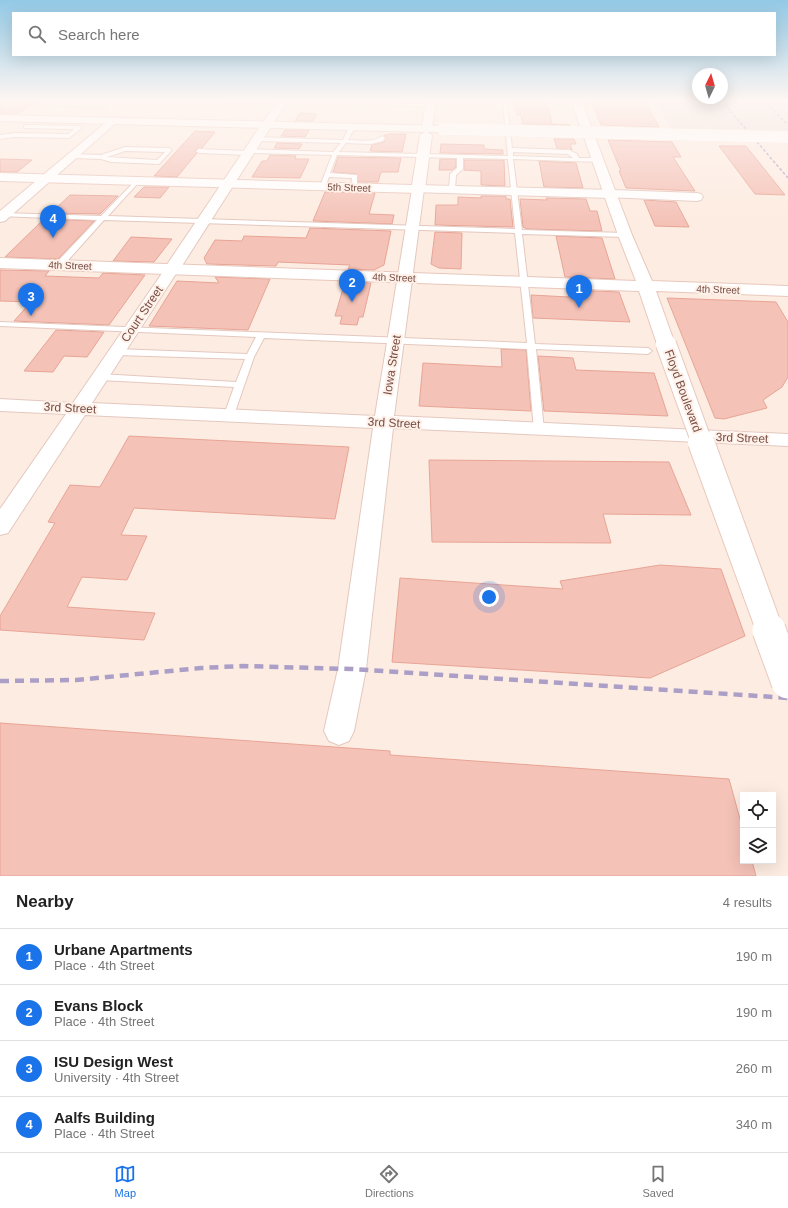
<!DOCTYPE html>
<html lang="en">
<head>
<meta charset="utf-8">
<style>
  body { margin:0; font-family:Helvetica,sans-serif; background:#f6f6f6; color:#222 }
  .controls { position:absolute; right:12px; bottom:12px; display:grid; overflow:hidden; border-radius:0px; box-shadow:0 4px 16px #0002 }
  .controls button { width:36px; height:36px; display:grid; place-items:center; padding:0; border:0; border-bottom:1px solid #e0e0e0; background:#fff; color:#222; font:20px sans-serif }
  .compass { position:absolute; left:692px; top:68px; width:36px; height:36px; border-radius:50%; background:#fff; box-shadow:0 4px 16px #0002; rotate:5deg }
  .you { position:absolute; left:489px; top:597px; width:14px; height:14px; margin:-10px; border:3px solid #fff; border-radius:50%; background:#1a73e8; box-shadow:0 0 0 6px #1a73e833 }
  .badge { display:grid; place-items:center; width:26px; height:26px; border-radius:50%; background:#1a73e8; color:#fff; font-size:13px; font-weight:700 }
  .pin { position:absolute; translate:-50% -33px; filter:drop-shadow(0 1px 2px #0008) }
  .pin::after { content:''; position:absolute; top:21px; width:14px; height:12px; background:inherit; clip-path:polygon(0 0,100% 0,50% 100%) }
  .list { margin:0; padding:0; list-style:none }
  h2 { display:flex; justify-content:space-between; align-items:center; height:52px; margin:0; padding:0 16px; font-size:17px }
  h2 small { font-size:13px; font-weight:400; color:#767676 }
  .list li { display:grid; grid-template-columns:26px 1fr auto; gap:12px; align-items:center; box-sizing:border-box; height:56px; padding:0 16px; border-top:1px solid #e0e0e0 }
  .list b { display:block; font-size:15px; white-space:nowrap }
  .list p { margin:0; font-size:13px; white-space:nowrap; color:#767676 }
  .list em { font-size:13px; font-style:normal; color:#767676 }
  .icon { flex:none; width:22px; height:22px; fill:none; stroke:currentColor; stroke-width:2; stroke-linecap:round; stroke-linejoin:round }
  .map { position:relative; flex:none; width:788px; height:876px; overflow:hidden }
  .search { position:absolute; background:#fff; box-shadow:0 4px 16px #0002; left:12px; right:12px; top:12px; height:44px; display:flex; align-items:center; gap:10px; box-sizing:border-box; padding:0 14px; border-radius:0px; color:#767676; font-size:15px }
  .sheet { height:276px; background:#fff }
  nav { display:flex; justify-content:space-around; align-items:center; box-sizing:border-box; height:56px; border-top:1px solid #e0e0e0; background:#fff; font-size:11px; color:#767676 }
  nav a { display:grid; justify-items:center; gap:2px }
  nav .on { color:#1a73e8 }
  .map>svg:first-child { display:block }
</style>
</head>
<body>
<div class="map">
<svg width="788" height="876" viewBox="0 0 788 876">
  <rect width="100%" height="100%" fill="#fdece1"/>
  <polygon fill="#ece0dc" points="654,100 788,100 788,133 673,131"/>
  <polygon fill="#dbebbf" points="68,100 117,100 105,109 55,108"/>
  <g fill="#f4c2b7" stroke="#e8a496">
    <polygon points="1,100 39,100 17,114 0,114"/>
    <polygon points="591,100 644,100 659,127 601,125"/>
    <polygon points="515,101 547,102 552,124 570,125 523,124 521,115 517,115"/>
    <polygon points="300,113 317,114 313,121 295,121"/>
    <polygon points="285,130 309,130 305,137 281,136"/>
    <polygon points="195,131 215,132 202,148 195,150 195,151 197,153 177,177 154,176"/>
    <polygon points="388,134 406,134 402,152 370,151 372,145 384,142 386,138 384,135 387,135"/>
    <polygon points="554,139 574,139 576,144 570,144 572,150 557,148"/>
    <polygon points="608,140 672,142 681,157 673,157 695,191 626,188 619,171 621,171"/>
    <polygon points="277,143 302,144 299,149 274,148"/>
    <polygon points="441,144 484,145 484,149 503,150 503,154 440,153"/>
    <polygon points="719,146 746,146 785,195 755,194"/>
    <polygon points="270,155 296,156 295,159 309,159 300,178 252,177 262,161 267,161"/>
    <polygon points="338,157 401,158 398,172 381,172 378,182 358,182 357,174 333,172"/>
    <polygon points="0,159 32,160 17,172 0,172"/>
    <polygon points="440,159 456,159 456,167 452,170 439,170"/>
    <polygon points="464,160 504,160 505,186 481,185 481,171 464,170"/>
    <polygon points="539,161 576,163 583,188 544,187"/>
    <polygon points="144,187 169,187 160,198 134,197"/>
    <polygon points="325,192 375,193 369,214 394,215 392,224 313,221"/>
    <polygon points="70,195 118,196 100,214 51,213"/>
    <polygon points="481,196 506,196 506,199 510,199 513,227 435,225 436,205 458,205 458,197 481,198"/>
    <polygon points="546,198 586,199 590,211 597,211 602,231 527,229 523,227 520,199 547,200"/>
    <polygon points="644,200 676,202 689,227 655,226"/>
    <polygon points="44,219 94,221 58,259 5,257"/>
    <polygon points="310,228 391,231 384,265 374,270 348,269 350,265 278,262 276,266 207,264 204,258 215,240 242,241 244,236 306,238"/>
    <polygon points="435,232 462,233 461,269 439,268 431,264"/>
    <polygon points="556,236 602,238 615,279 565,277"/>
    <polygon points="131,237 172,239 154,262 113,261"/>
    <polygon points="0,270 49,271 45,276 99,278 103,273 145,275 109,325 14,321 31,302 0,301"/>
    <polygon points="215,277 270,279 248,330 149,326 177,281 219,283"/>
    <polygon points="345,282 371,283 363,317 359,317 357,325 340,324 342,316 335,316"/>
    <polygon points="568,290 619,292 630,322 533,318 531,295 569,297"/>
    <polygon points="667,298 776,302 788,322 788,377 782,387 763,400 767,408 724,419 715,418"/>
    <polygon points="56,330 104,332 87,357 64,356 53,372 24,371"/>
    <polygon points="501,349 526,350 531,411 419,406 423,363 502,367"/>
    <polygon points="538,356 573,358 576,370 654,373 668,416 544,411"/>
    <polygon points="129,436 349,447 335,519 134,508 121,535 147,536 127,580 82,577 67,607 155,613 144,640 0,630 0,616 55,523 48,522 70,485 100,487"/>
    <polygon points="429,460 669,462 691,515 603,514 611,543 432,542"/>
    <polygon points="660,565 721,569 745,636 650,678 392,662 400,578 563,589 560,581"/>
    <polygon points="0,723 390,751 390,755 729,779 743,830 743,861 752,861 756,876 0,876"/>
  </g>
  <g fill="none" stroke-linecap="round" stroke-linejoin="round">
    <g stroke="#e4c8bf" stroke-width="2">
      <g id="service">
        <polygon points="219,100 430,104 432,105 430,106 220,102 218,101"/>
        <path d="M505,101L507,102L512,148L569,150L577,154L579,158H599L602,160L599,162L513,159L522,230L625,233L628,235L625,237L522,234L535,344L648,348L652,351L648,354L536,349L544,430L542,432H536L534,430L527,349L264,338L254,357L234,415L229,418L224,415L234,387L100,380L95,377L100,374L236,382L245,359L117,355L113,352L117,349L247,354L256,337L0,326V322L527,343L515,233L104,220L62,267H56V263L97,220L0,216V214L2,213L101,216L137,179L140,181L139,182L108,216L515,229L508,159L463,158V169L456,175L455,190L452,192L449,190L450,174L457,168V158L337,155L330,173L357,175V187L354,189L351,187L352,178L329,177L325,187L320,186L332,155L250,153L248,155L199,153L196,151L199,149L247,151L249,149L333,152L341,143L257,141L254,139L257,137L343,140L349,127L352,125L355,127L348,140C359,140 373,143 382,136L385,138L383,141L371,144L346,143L339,152L508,156L503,102ZM513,152L568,154L573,158L513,156Z"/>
        <polygon points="26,125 79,126 82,128 69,138 15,137 0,139 0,135 15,133 68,134 74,129 24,128 24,126"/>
        <path d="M125,147L169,148L172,150L159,164L111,162L101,159L72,158L69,156L72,154L101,155ZM125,151L165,152L157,160L107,157Z"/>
      </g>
    </g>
    <g stroke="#e4c8bf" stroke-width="2">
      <g id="minor">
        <polygon points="426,100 436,100 432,128 427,131 422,128"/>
        <polygon points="113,118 118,121 116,123 5,221 0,222 0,211 110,119"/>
        <polygon points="418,185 422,186 424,189 394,416 788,434 788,446 393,428 366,669 354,731 349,741 339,745 329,741 324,731 338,669 373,428 85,415 8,533 0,535 0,509 66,414 0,411 0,399 73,403 167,266 172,265 177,266 179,269 92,403 375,416 412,189 414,186"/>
        <polygon points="611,190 697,193 701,194 703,197 701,200 697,201 607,197 605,194 607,191"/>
      </g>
    </g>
    <g stroke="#e4c8bf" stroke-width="2">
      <g id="tertiary">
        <polygon points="278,100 288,100 178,272 172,274 166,272 164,269"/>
        <polygon points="418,185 611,190 616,191 618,194 616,197 611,198 413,192 411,189 413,186"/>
      </g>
    </g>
    <g stroke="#e9c7bc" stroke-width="2">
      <g id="secondary">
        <polygon points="571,100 581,100 632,235 652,281 788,286 788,296 656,291 675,344 673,348 666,350 659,348 657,344 639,291 0,268 0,258 636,281 618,235"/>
        <polygon points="0,115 442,126 448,129 442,132 427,132 432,135 425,189 423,192 418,193 0,181 0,173 412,185 420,135 425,132 0,121"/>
      </g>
    </g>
    <use href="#service" fill="#fff" fill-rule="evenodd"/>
    <use href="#minor" fill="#fff" fill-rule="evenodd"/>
    <use href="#tertiary" fill="#fff" fill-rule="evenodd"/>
    <use href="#secondary" fill="#fff" fill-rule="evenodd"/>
    <g stroke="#ac9fc7" stroke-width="1.5" stroke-dasharray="3 2" stroke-linecap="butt">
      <polyline points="721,100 788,178"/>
      <polyline points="763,100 788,125"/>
    </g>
    <polyline stroke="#ac9fc7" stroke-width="4.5" stroke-dasharray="9 6" stroke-linecap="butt" points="0,681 76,680 201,668 242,666 352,669 788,698"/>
    <g stroke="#e9c7bc" stroke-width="12" stroke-linecap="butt">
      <polyline id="secondary-bridge-far3" points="443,129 788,137"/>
    </g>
    <g stroke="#e9c7bc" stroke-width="22" stroke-linecap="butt">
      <polyline id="secondary-bridge-far2" points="666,344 702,443"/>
    </g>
    <g stroke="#e9c7bc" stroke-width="28" stroke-linecap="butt">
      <polyline id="secondary-bridge-far1" points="701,442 770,631"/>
    </g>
    <g stroke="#e9c7bc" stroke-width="35" stroke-linecap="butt">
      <polyline id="secondary-bridge" points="769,630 788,682"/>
    </g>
    <use href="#secondary-bridge-far3" stroke="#fff" stroke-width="12"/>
    <use href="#secondary-bridge-far2" stroke="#fff" stroke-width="20"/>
    <use href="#secondary-bridge-far1" stroke="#fff" stroke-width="26"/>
    <use href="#secondary-bridge" stroke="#fff" stroke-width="33"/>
  </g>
  <linearGradient id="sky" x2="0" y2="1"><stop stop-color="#93c9e6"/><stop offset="0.45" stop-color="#fef6f2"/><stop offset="1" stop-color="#fef6f2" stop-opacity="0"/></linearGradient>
  <rect width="788" height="223" fill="url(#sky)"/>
  <g text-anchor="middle" stroke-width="4" stroke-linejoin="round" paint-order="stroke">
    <g font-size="10" fill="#764d46" stroke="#fff1e8">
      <text transform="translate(349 187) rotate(2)" y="4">5th Street</text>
      <text transform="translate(70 265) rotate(2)" y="4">4th Street</text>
      <text transform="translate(394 277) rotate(2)" y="4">4th Street</text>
      <text transform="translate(718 289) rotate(2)" y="4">4th Street</text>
    </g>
    <g font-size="12" fill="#764d46" stroke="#fff1e8">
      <text transform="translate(142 314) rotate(-56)" y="4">Court Street</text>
      <text transform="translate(392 365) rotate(-81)" y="4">Iowa Street</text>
      <text transform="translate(683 391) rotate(70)" y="4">Floyd Boulevard</text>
      <text transform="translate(70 408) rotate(3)" y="4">3rd Street</text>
      <text transform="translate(394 423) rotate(3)" y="4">3rd Street</text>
      <text transform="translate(742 438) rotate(2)" y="4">3rd Street</text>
    </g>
  </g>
</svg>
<div class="controls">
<button><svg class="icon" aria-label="locate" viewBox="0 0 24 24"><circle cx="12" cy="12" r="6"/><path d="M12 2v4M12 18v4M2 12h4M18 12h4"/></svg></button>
<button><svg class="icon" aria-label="layers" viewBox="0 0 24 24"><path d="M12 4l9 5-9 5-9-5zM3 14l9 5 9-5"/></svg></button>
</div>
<svg class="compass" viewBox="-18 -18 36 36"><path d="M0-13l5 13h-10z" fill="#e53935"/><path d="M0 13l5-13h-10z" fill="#767676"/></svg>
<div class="you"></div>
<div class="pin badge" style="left:579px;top:308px">1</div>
<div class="pin badge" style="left:352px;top:302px">2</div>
<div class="pin badge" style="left:31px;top:316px">3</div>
<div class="pin badge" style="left:53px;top:238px">4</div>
<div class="search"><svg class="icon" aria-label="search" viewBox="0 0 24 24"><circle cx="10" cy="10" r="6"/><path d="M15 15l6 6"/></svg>Search here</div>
</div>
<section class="sheet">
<h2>Nearby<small>4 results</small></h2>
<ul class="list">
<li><span class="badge">1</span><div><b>Urbane Apartments</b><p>Place · 4th Street</p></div><em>190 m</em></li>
<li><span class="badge">2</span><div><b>Evans Block</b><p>Place · 4th Street</p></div><em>190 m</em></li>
<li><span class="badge">3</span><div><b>ISU Design West</b><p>University · 4th Street</p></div><em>260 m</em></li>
<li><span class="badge">4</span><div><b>Aalfs Building</b><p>Place · 4th Street</p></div><em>340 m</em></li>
</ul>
</section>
<nav>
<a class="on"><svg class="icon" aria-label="map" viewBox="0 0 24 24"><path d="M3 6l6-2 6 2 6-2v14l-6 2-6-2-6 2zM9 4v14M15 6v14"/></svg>Map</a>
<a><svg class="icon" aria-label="directions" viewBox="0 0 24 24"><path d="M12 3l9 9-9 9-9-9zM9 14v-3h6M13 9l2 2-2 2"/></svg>Directions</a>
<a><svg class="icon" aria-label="saved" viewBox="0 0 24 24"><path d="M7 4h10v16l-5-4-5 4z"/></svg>Saved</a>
</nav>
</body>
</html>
